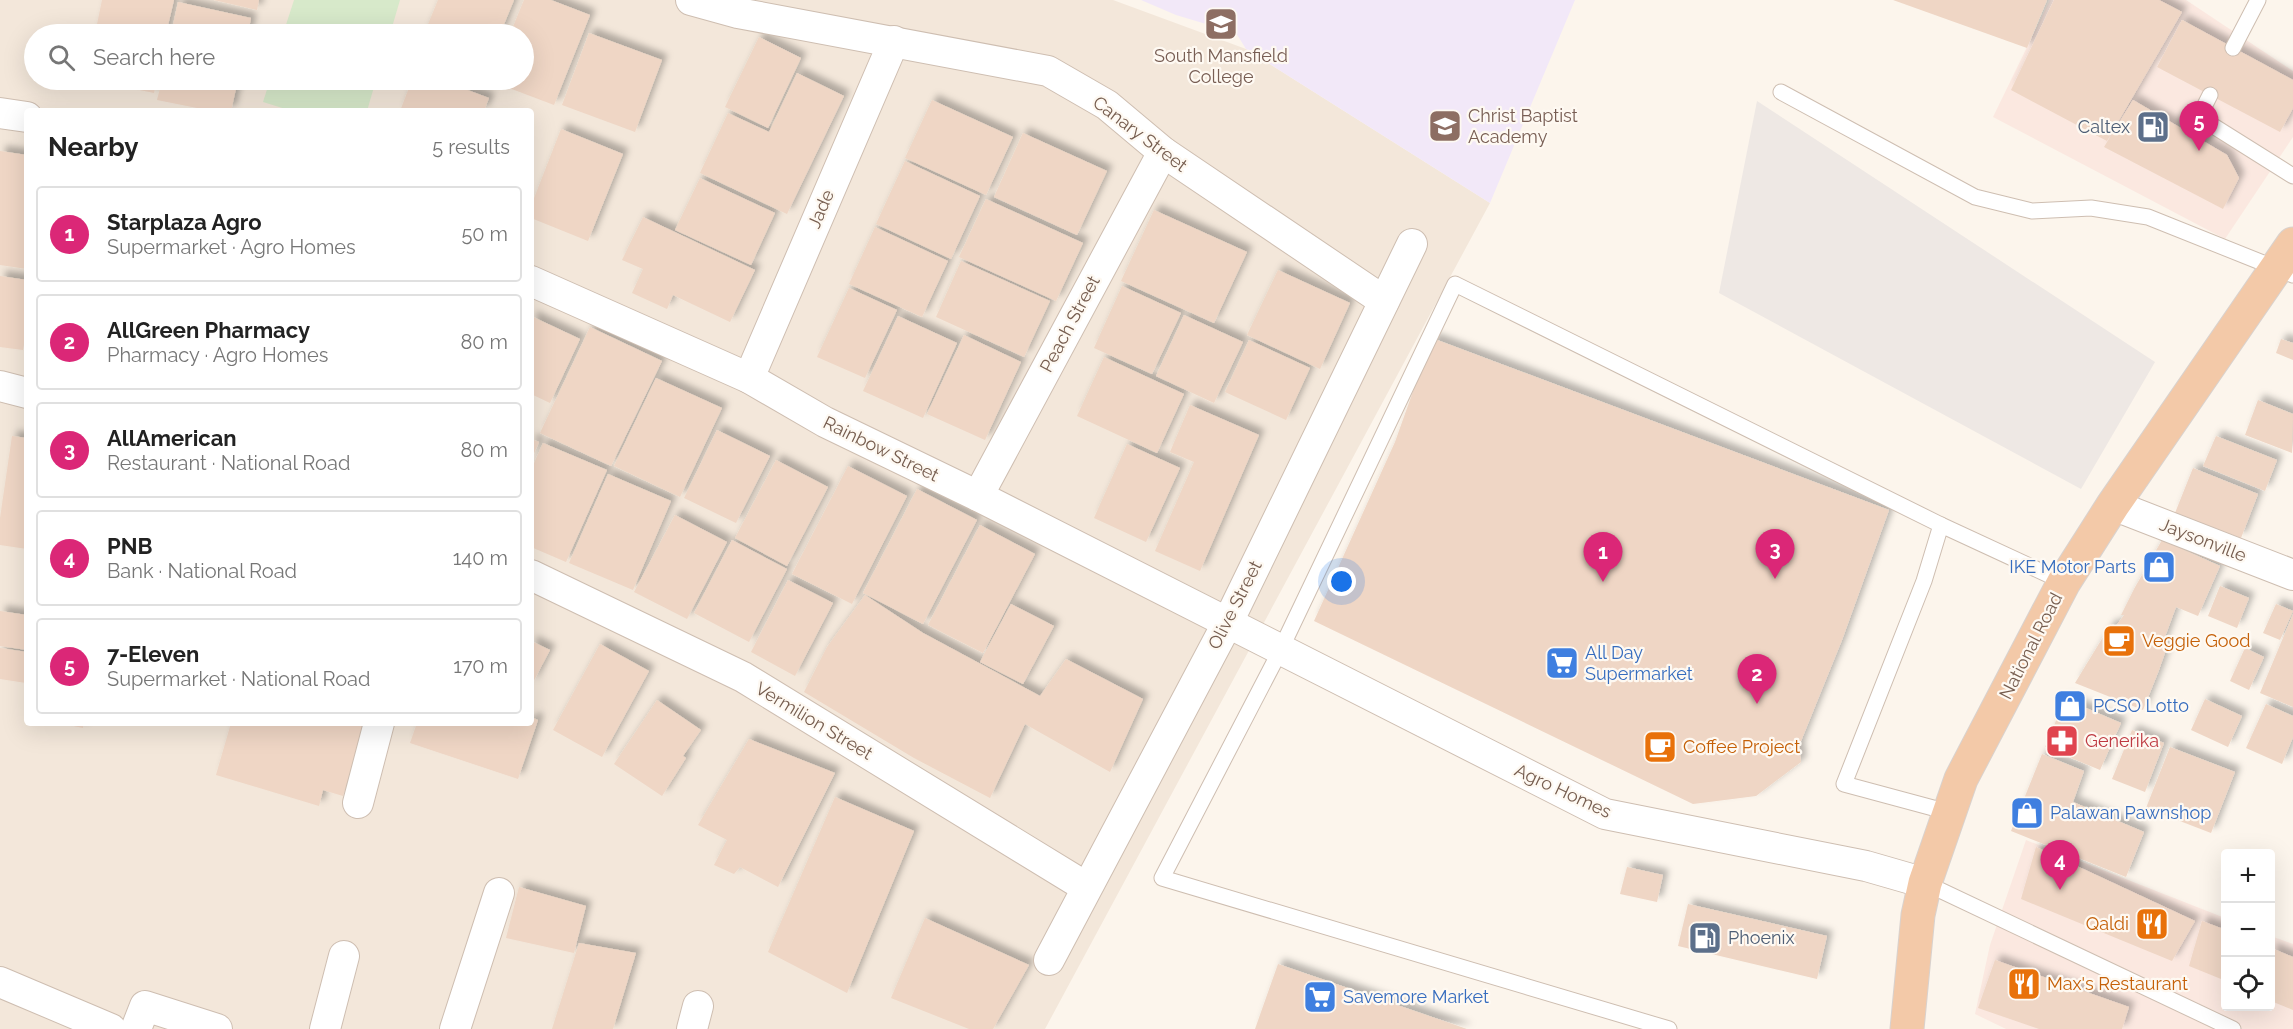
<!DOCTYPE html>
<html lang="en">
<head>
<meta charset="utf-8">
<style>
  body { margin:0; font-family:Raleway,sans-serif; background:#f2f2f2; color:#222 }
  .controls { position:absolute; right:18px; bottom:18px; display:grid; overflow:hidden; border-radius:6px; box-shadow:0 6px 24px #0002 }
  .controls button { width:54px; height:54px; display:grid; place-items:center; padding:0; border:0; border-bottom:2px solid #e0e0e0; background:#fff; color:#222; font:30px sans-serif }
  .you { position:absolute; left:1342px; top:582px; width:21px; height:21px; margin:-15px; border:4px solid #fff; border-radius:50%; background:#1a73e8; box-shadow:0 0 0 9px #1a73e833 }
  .badge { display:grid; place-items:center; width:39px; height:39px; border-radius:50%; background:#db2777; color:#fff; font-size:20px; font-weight:700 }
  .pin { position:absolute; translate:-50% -50px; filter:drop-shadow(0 2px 3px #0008) }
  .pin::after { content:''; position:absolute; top:32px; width:21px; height:18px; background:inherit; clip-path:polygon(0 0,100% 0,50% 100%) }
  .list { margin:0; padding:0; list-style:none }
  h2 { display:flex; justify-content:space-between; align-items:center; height:78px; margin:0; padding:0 24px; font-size:26px }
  h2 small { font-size:20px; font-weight:400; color:#767676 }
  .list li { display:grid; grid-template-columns:39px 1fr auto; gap:18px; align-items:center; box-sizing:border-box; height:96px; margin:0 12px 12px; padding:0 12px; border:2px solid #e0e0e0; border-radius:6px }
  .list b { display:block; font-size:22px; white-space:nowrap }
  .list p { margin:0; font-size:20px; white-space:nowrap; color:#767676 }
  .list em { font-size:20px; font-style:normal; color:#767676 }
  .icon { flex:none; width:33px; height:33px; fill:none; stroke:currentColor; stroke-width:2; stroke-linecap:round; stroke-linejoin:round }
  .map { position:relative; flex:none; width:2293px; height:1029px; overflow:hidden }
  .search { position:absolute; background:#fff; box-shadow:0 6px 24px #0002; left:24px; top:24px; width:510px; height:66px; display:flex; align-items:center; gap:15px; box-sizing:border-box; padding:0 21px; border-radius:33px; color:#767676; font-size:22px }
  .panel { position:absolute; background:#fff; box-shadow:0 6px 24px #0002; left:24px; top:108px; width:510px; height:618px; border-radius:6px }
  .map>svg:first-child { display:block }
</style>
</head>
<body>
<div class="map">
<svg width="2293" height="1029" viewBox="0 0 2293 1029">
  <defs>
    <filter id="shadow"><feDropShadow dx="5.5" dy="-5.5" stdDeviation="3" flood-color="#0004"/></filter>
  </defs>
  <rect width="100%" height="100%" fill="#fcf5ec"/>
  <path fill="#f3e7da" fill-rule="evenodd" d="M0,0H1113L1246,49L1490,203L1045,1029H0ZM34,34H524V80H34ZM27,111H531V723H27Z"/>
  <g fill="#fbe8e0">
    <polygon points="2050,0 2186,0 2293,71 2293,137 2225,239 1993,117"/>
    <polygon points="2026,840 2225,918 2226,1006 2270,1006 2271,936 2293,944 2293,1029 2006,1029 1975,1014 1990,945"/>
  </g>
  <polygon fill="#eee8e4" points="1757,101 2155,362 2081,489 1719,293"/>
  <polygon fill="#f2e8f8" points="1141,0 1575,0 1490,203 1246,49 1236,33 1176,15"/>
  <g fill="#d7e9ca">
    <polygon points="294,0 400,0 390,34 283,34"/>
    <polygon points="270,80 376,80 367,111 292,111 263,102"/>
  </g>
  <g fill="#efd6c5" filter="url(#shadow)">
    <polygon points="102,0 174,0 166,34 95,34"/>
    <polygon points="214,0 259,0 257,10"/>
    <polygon points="438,0 514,0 500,34 424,34"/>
    <polygon points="524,0 551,0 590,15 554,105 488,80 524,80 524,34 510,34"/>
    <polygon points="1893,0 2047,0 2027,48"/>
    <polygon points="2054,0 2159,0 2182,12 2107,141 2011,90"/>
    <polygon points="178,2 251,18 248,34 171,34"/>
    <polygon points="2182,20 2293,80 2293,108 2280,132 2157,67"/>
    <polygon points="589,33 662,60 635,132 562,105"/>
    <polygon points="759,37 801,58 768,128 725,107"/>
    <polygon points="797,73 844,96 787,214 700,173 728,113 769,132"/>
    <polygon points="162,80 238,80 231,111 212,111 157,100"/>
    <polygon points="412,80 441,80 489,98 484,111 400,111"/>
    <polygon points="96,81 96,80 157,80 154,93"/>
    <polygon points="932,100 1013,137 986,195 905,158"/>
    <polygon points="2133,100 2227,155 2239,178 2223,209 2104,147"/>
    <polygon points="561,129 623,154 588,241 531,218 531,206"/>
    <polygon points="1023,133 1107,171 1077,235 994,197"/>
    <polygon points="0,151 27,155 27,269 0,265"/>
    <polygon points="905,161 980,196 951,259 876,224"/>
    <polygon points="700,178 775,213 751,265 675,230"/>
    <polygon points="986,199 1083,243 1056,301 959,257"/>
    <polygon points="1154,210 1247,252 1214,323 1121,281"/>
    <polygon points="643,217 755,270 730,322 673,295 667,309 632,293 643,269 622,260"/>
    <polygon points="875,227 948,261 922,317 849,284"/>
    <polygon points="961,261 1050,301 1024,357 936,317"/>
    <polygon points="1278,270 1350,303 1320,369 1247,335"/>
    <polygon points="0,276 27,280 27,321 23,350 0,347"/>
    <polygon points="1122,286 1181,313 1152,374 1094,348"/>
    <polygon points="849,288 897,310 865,378 817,357"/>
    <polygon points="1184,315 1243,342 1214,403 1156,376"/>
    <polygon points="531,316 580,339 550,403 531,394"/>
    <polygon points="898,316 957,343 923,418 863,391"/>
    <polygon points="590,327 662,361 611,466 540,433"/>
    <polygon points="964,335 1021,362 985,440 927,414"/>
    <polygon points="1432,338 1889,510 1842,640 1799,746 1801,762 1756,796 1693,804 1314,621 1395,442"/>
    <polygon points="2281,339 2293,343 2293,360 2276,353"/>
    <polygon points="1249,340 1310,368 1286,420 1225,392"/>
    <polygon points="1104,357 1184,394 1157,453 1077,416"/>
    <polygon points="656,378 722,408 680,497 614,466"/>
    <polygon points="2258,400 2293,414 2292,453 2245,435"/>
    <polygon points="1190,405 1259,435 1200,571 1155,551 1194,462 1170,452"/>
    <polygon points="717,430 770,456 736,523 684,498"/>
    <polygon points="12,436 27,438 27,549 0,545 0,518"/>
    <polygon points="2216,436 2277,460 2265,491 2203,466"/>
    <polygon points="531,439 539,442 531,460"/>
    <polygon points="543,443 607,470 566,562 531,547 531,470"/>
    <polygon points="1127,444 1180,468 1146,542 1094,518"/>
    <polygon points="776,460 828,487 787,566 735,538"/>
    <polygon points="848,466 907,496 852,604 792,574"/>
    <polygon points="2193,468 2258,494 2241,538 2175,513"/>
    <polygon points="608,474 671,501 633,590 569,563"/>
    <polygon points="917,489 977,520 923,624 863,593"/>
    <polygon points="675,515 727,542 687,619 634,592"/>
    <polygon points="980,525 1035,554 983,653 928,625"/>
    <polygon points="732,540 787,569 749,642 694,613"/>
    <polygon points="2162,540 2220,566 2198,616 2176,607 2162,645 2167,647 2159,670 2143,710 2075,683 2111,624 2116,626 2124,615 2121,615 2134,589"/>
    <polygon points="788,580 833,603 795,676 751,652"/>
    <polygon points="2220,586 2249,598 2237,628 2208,616"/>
    <polygon points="865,595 923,633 1040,696 1066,659 1143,699 1110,772 1025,724 990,798 914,758 804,692 827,647"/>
    <polygon points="1011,604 1054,626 1023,684 980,662"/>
    <polygon points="2276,604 2293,611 2280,640 2263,633"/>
    <polygon points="0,611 27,615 27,650 0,646"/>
    <polygon points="2293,614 2293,707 2260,693"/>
    <polygon points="531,641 550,650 531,686"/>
    <polygon points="600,644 649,671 602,757 553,730"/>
    <polygon points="0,648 27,652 26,683 0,679"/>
    <polygon points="2245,648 2264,657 2249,690 2230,681"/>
    <polygon points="2065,699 2121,723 2100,770 2045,747"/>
    <polygon points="2205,699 2242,716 2228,747 2191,730"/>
    <polygon points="657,700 701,730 683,756 686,758 662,796 614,764"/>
    <polygon points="2266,704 2293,716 2293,737 2282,764 2246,748"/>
    <polygon points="531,717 538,720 518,779 410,743 417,723 531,723"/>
    <polygon points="59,723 83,723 83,728"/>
    <polygon points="231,723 365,723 343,796 323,790 319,806 216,775"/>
    <polygon points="2132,730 2164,743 2145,792 2112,779"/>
    <polygon points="749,739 835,773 778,887 740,867 734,874 714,865 727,840 698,825"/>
    <polygon points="2170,747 2235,772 2211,833 2146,808"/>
    <polygon points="2042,754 2084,771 2073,802 2144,832 2126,877 2011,831"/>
    <polygon points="835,797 914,831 847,993 768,952"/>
    <polygon points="2036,847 2195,921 2172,961 2021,899"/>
    <polygon points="1627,867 1663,875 1657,902 1620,894"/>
    <polygon points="519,887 586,906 574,953 506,938"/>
    <polygon points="1688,904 1827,936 1817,979 1678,946"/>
    <polygon points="925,918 1029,965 993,1029 969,1029 891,998"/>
    <polygon points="2202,921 2226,930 2226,981 2189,966"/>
    <polygon points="579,943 636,953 613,1029 552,1029"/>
    <polygon points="2271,948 2293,957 2293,1010 2271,1001"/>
    <polygon points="1995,960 2129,1007 2122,1029 2039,1029 1978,1008"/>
    <polygon points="1278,964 1467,1029 1255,1029"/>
  </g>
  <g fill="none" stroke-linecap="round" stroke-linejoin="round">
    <g stroke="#cebeb1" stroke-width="17">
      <g id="service">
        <polyline points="2233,48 2258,0"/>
        <polyline points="1781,92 1975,197 2032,211 2091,208 2148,217 2293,275"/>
        <polyline points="2210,95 2199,117 2293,176"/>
        <polyline points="1948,812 1844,784 1924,581 1941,525 2064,582"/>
        <polyline points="1925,883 2233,1029"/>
        <polyline points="1669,1029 1162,878 1280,651 1455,284 1941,525"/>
      </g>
    </g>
    <g stroke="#cebeb1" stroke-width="32">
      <g id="minor">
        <polyline points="691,0 738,13 1048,71 1107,105 1163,152 1384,301"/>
        <polyline points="0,113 27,117"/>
        <polyline points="531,281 749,378 825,422 978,496 1605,814 1866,866 1925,883"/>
        <polyline points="749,378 894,41"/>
        <polyline points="0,386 27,393"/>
        <polyline points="978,496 1163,152"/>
        <polyline points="2113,505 2293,575"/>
        <polyline points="531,575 743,677 1086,887"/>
        <polyline points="358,803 379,723"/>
        <polyline points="1049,960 1228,622 1412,244"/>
        <polyline points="0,982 111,1029"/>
        <polyline points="136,1029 145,1006 217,1029"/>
        <polyline points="325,1029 344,956"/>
        <polyline points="455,1029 499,893"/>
        <polyline points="692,1029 698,1006"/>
      </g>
    </g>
    <g stroke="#d9d2ce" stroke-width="35">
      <polyline id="trunk" points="1907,1029 1918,915 1925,883 1961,779 2064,582 2113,505 2293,244"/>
    </g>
    <use href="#service" stroke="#fff" stroke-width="15"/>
    <use href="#minor" stroke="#fff" stroke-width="30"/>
    <use href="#trunk" stroke="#f3c9a8" stroke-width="33"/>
  </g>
  <defs>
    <g id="university-square" transform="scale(1.725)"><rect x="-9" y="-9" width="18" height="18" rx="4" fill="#8d6e63" stroke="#fef9f2"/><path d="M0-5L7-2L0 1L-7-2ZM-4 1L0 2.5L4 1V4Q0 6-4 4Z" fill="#fff"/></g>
    <g id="school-square" transform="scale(1.725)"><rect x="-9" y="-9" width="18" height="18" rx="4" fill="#8d6e63" stroke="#fef9f2"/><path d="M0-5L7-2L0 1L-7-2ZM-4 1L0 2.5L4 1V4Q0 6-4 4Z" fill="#fff"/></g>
    <g id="fuel-square" transform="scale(1.725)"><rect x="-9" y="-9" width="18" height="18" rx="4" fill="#5c6f8a" stroke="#fef9f2"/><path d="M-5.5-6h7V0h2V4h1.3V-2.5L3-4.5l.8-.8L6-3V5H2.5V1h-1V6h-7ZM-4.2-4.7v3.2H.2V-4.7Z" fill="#fff"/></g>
    <g id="shop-square" transform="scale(1.725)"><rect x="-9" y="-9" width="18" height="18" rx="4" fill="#3f7fe0" stroke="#fef9f2"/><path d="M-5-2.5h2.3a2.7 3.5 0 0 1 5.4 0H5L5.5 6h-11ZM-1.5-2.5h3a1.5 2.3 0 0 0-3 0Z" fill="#fff"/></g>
    <g id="cafe-square" transform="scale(1.725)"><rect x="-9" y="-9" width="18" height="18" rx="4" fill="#e8710a" stroke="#fef9f2"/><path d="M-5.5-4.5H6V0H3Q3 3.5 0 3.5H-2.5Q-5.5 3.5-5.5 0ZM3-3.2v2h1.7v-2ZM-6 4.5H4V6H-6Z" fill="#fff"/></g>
    <g id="supermarket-square" transform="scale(1.725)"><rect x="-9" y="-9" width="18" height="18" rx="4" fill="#3f7fe0" stroke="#fef9f2"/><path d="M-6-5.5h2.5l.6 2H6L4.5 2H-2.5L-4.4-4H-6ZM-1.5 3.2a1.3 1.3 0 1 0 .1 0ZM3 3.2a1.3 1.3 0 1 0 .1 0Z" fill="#fff"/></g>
    <g id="pharmacy-square" transform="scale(1.725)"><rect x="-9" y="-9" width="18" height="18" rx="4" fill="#e0444e" stroke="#fef9f2"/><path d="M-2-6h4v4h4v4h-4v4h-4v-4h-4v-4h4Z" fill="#fff"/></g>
    <g id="restaurant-square" transform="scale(1.725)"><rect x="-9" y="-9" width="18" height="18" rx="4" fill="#e8710a" stroke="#fef9f2"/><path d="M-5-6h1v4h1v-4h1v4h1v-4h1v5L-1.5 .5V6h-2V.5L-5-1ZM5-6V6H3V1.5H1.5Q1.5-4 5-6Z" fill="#fff"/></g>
  </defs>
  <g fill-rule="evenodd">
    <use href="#university-square" x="1221" y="24"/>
    <use href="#school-square" x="1445" y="126"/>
    <use href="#fuel-square" x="2153" y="127"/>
    <use href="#shop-square" x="2159" y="567"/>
    <use href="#cafe-square" x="2119" y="641"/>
    <use href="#supermarket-square" x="1562" y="663"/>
    <use href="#shop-square" x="2070" y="706"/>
    <use href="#pharmacy-square" x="2062" y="741"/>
    <use href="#cafe-square" x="1660" y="747"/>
    <use href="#shop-square" x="2027" y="813"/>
    <use href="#restaurant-square" x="2152" y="924"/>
    <use href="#fuel-square" x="1705" y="938"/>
    <use href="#restaurant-square" x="2024" y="984"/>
    <use href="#supermarket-square" x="1320" y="997"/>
  </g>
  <g text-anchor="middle" stroke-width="4.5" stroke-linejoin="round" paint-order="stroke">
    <g font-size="18" fill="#785e54" stroke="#fef9f2">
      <text x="1221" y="62">South Mansfield<tspan x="1221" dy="21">College</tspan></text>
      <text x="1468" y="122" text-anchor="start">Christ Baptist<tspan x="1468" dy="21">Academy</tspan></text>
    </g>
    <g font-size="18" fill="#4e5e75" stroke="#fef9f2" text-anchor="end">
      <text x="2130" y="133">Caltex</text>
      <text x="1728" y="944" text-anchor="start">Phoenix</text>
    </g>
    <g font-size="18" fill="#765d4f" stroke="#fef9f2">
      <text transform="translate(1140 134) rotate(37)" y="6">Canary Street</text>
      <text transform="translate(821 209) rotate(-67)" y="6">Jade</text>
      <text transform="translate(1070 324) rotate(-62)" y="6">Peach Street</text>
      <text transform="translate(881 449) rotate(26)" y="6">Rainbow Street</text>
      <text transform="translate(2203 540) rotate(21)" y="6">Jaysonville</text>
      <text transform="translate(1235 605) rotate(-63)" y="6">Olive Street</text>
      <text transform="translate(2031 646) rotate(-63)" y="6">National Road</text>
      <text transform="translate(814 721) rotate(31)" y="6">Vermilion Street</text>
      <text transform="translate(1563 791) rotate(25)" y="6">Agro Homes</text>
    </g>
    <g font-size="18" fill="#366cbe" stroke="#fef9f2" text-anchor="start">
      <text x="2136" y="573" text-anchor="end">IKE Motor Parts</text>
      <text x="1585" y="659">All Day<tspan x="1585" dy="21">Supermarket</tspan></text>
      <text x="2093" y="712">PCSO Lotto</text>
      <text x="2050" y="819">Palawan Pawnshop</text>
      <text x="1343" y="1003">Savemore Market</text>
    </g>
    <g font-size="18" fill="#c56008" stroke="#fef9f2" text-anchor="start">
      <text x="2142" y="647">Veggie Good</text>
      <text x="1683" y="753">Coffee Project</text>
      <text x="2129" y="930" text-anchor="end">Qaldi</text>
      <text x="2047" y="990">Max's Restaurant</text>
    </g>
    <g font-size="18" fill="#be3a42" stroke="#fef9f2" text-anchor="start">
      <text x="2085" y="747">Generika</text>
    </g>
  </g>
</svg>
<div class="controls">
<button>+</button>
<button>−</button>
<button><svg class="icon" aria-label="locate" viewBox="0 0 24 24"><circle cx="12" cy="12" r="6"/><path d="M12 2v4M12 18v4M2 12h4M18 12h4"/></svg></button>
</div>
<div class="you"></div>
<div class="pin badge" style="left:1603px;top:582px">1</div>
<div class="pin badge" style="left:1757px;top:704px">2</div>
<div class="pin badge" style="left:1775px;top:579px">3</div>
<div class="pin badge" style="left:2060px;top:890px">4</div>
<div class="pin badge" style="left:2199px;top:151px">5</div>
<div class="search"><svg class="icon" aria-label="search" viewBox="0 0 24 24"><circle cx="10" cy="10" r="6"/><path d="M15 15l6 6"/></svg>Search here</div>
<section class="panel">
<h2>Nearby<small>5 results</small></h2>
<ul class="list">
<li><span class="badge">1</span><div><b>Starplaza Agro</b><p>Supermarket · Agro Homes</p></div><em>50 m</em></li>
<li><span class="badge">2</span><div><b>AllGreen Pharmacy</b><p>Pharmacy · Agro Homes</p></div><em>80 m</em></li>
<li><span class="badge">3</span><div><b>AllAmerican</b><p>Restaurant · National Road</p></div><em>80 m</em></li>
<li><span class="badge">4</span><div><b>PNB</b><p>Bank · National Road</p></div><em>140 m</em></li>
<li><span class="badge">5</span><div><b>7-Eleven</b><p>Supermarket · National Road</p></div><em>170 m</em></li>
</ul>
</section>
</div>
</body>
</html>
